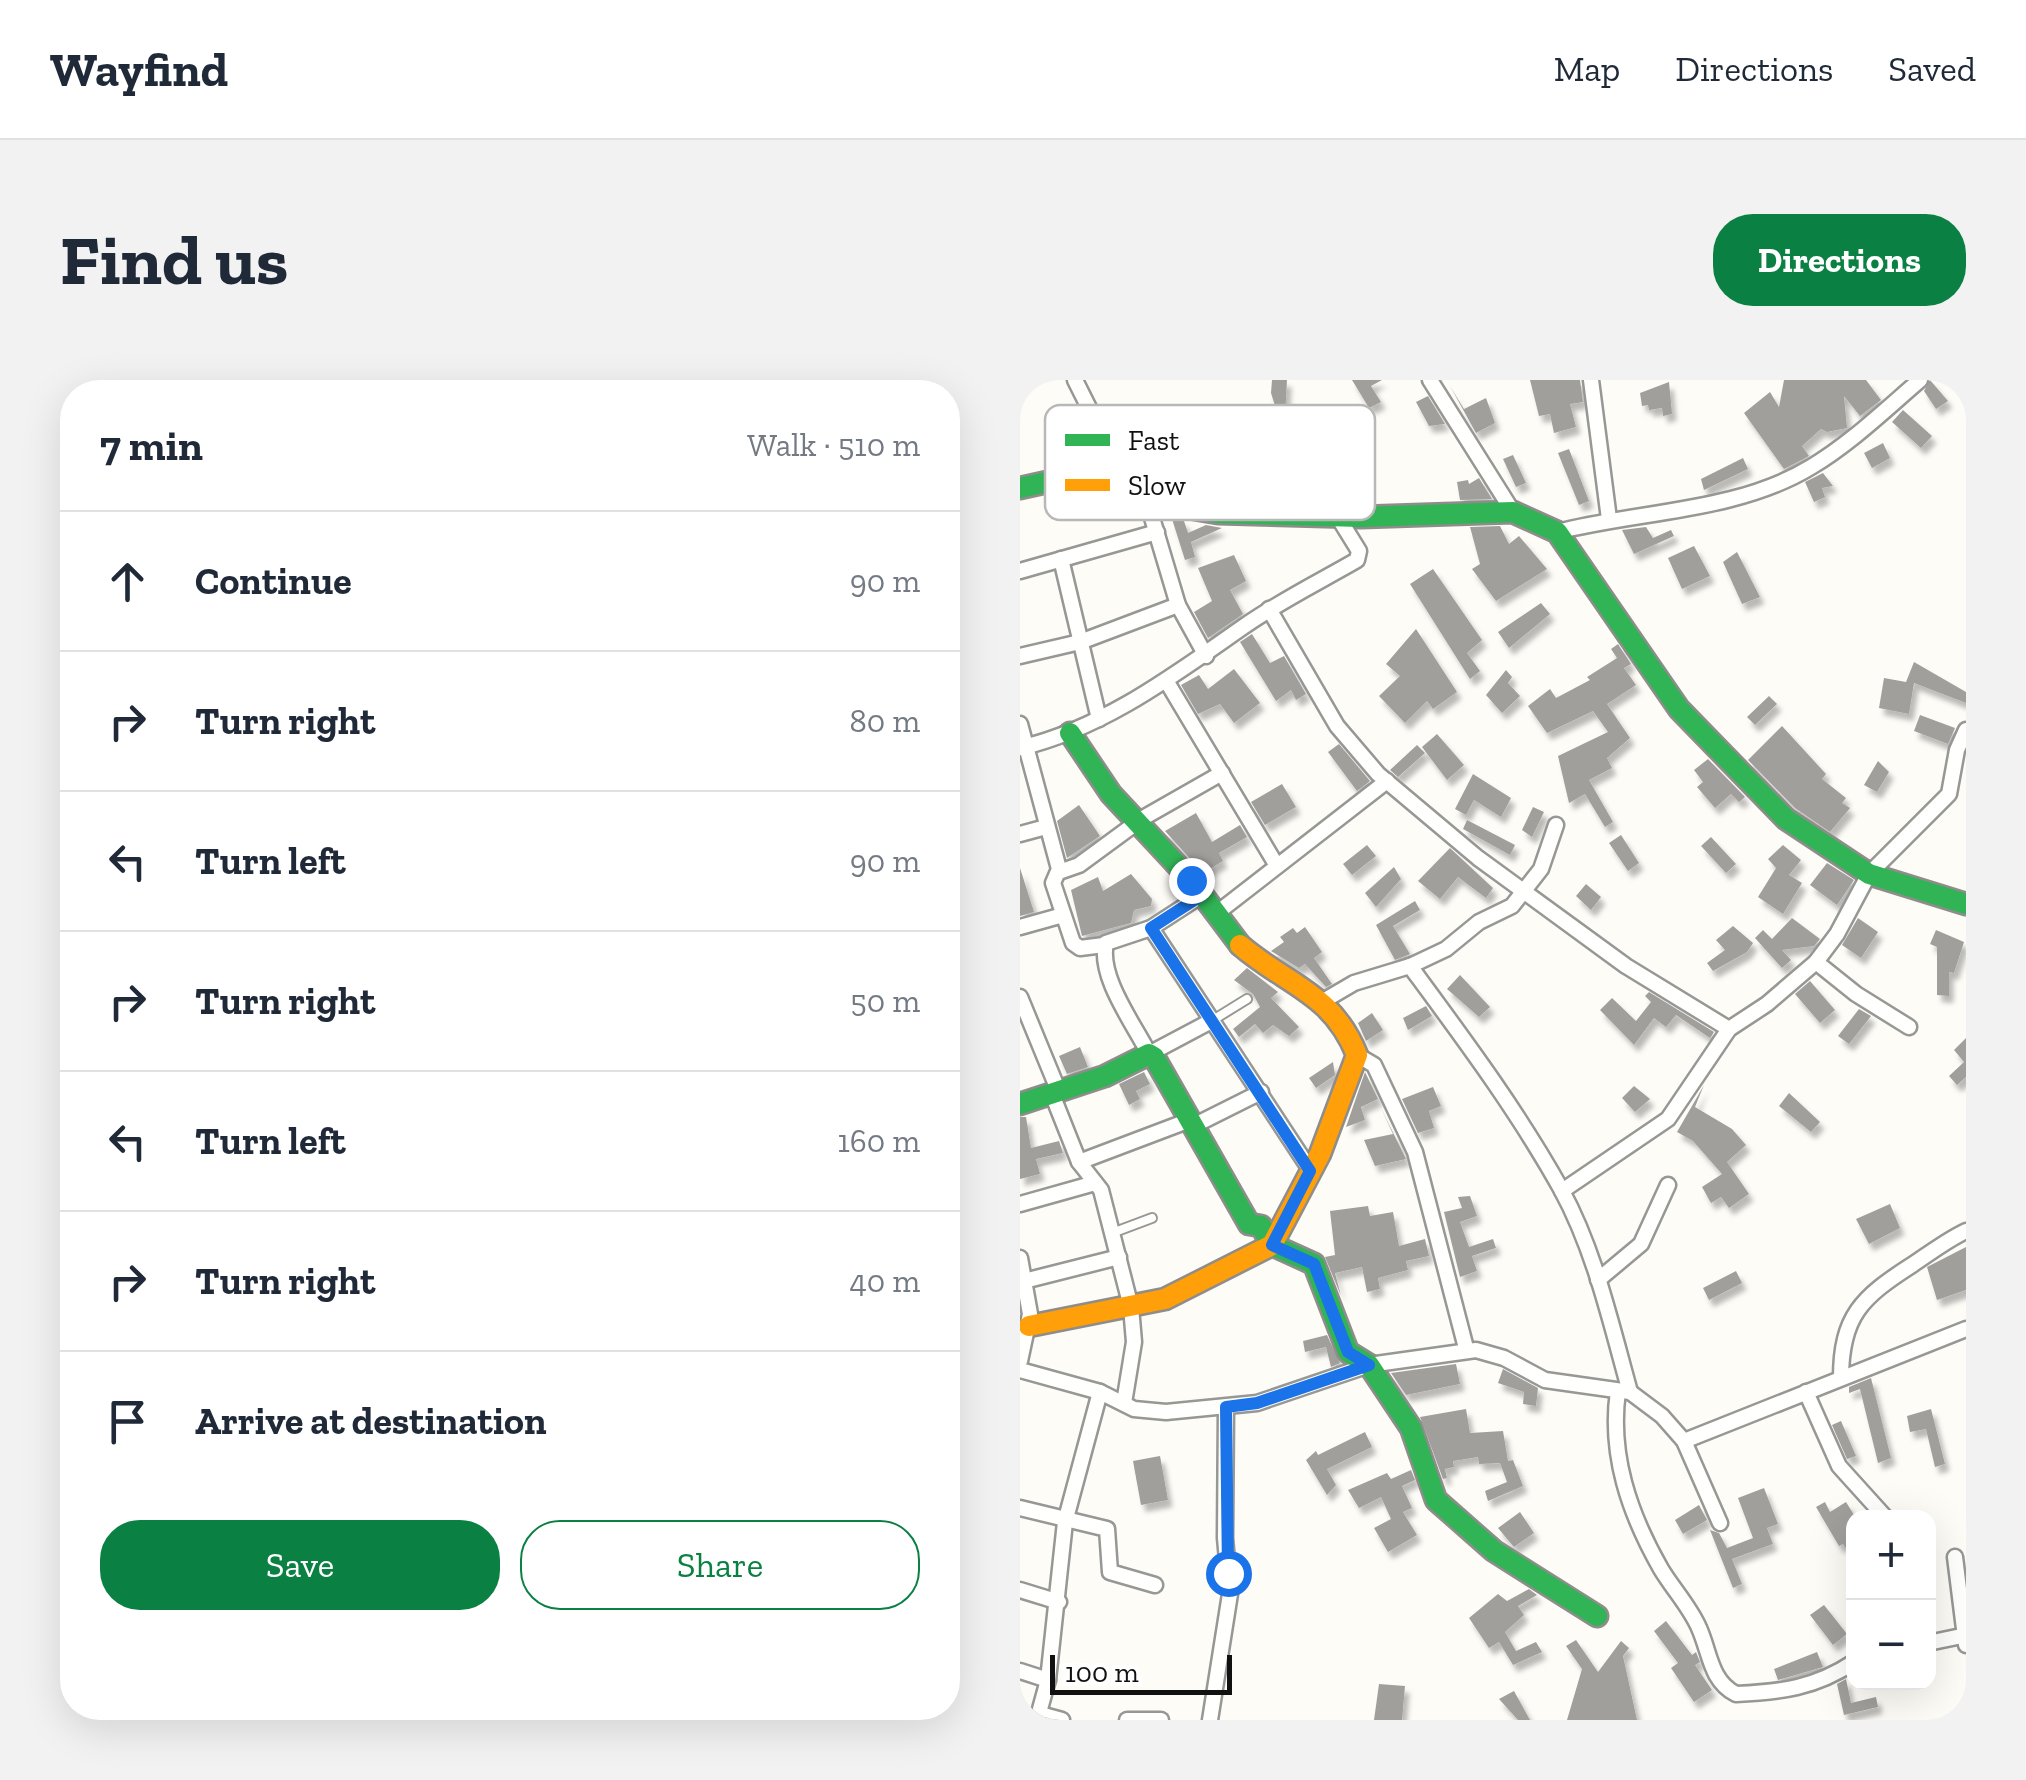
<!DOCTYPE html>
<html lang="en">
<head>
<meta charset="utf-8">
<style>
  body { margin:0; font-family:"Zilla Slab",serif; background:#f2f2f3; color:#1f2937 }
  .controls { position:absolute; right:30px; bottom:30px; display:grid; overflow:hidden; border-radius:20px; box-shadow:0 10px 40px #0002 }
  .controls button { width:90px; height:90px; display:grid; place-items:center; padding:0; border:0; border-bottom:2px solid #e0e1e3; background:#fff; color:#1f2937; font:50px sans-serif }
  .scale { position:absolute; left:30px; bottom:25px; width:182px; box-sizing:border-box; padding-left:10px; border:5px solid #111; border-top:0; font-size:28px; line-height:35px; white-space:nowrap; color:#111; -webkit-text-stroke:8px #fff; paint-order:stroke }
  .stop { position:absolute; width:30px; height:30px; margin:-22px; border:8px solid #1a73e8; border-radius:50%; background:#fff }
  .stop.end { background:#1a73e8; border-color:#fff; box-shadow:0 2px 10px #0008 }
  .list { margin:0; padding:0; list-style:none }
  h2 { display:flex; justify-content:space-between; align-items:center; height:130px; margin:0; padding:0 40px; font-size:42px }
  h2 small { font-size:32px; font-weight:400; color:#747a83 }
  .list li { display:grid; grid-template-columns:65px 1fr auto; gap:30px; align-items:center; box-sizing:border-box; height:140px; padding:0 40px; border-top:2px solid #e0e1e3 }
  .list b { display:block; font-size:38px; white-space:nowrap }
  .list em { font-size:32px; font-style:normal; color:#747a83 }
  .actions { display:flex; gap:20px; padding:30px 40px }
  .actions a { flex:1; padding:22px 0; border:2px solid #0b8043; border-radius:40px; text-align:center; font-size:35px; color:#0b8043 }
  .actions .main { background:#0b8043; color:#fff }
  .icon { flex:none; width:55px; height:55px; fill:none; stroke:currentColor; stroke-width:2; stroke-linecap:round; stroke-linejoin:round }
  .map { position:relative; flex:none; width:946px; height:1340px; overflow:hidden; border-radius:40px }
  header { display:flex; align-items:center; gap:60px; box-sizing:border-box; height:140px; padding:0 50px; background:#fff; border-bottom:2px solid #e0e1e3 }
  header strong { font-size:48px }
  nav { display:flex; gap:55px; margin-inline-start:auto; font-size:35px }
  .intro { display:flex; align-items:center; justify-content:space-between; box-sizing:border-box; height:240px; padding:0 60px }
  h1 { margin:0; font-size:70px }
  .button { padding:25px 45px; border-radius:40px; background:#0b8043; color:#fff; font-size:35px; font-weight:700 }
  main { display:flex; gap:60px; padding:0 60px }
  aside { flex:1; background:#fff; border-radius:40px; box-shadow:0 10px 40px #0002 }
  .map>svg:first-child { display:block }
</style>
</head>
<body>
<header>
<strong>Wayfind</strong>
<nav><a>Map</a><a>Directions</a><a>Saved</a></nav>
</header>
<div class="intro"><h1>Find us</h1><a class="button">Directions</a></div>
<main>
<aside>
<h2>7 min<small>Walk · 510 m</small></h2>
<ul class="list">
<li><svg class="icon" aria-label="ahead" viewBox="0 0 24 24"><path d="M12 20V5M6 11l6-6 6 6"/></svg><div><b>Continue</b></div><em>90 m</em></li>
<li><svg class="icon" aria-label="right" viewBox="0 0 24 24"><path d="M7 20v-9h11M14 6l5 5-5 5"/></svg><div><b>Turn right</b></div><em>80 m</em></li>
<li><svg class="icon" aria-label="left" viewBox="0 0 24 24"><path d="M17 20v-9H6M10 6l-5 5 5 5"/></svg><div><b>Turn left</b></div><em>90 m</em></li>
<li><svg class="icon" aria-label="right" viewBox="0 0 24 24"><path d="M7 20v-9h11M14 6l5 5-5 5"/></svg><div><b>Turn right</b></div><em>50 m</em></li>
<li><svg class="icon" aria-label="left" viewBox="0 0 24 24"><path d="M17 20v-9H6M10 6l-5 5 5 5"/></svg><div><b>Turn left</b></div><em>160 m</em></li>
<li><svg class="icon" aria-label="right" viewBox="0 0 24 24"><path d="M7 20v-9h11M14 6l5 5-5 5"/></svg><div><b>Turn right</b></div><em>40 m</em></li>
<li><svg class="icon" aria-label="arrive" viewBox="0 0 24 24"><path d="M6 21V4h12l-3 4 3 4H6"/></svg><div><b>Arrive at destination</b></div></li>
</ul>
<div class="actions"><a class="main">Save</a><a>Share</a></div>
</aside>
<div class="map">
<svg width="946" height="1340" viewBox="0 0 946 1340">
  <defs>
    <filter id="shadow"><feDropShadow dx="4.5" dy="7" stdDeviation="2.5" flood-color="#0004"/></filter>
  </defs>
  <rect width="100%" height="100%" fill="#fdfcf7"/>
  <g fill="#a19f9c" filter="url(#shadow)">
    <polygon points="252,0 267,0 264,55 251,13"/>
    <polygon points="332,0 362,0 351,6 361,22 349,28"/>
    <polygon points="510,0 560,0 563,22 550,24 556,47 534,53 530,34 519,36"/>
    <polygon points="764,0 846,0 861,20 840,36 824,16 827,48 807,52 801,49 782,66 789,76 764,89 724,33 750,12 759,27"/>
    <polygon points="910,0 928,21 916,29 904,11"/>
    <polygon points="649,2 652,34 643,36 642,28 629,30 628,25 622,26 620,13"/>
    <polygon points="430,6 444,29 466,18 475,43 456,53"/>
    <polygon points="408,16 425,44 409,46 396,22"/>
    <polygon points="883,30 912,56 901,68 872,42"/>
    <polygon points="863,63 870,78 852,88 844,73"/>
    <polygon points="549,69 569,121 559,125 538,73"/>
    <polygon points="493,75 506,103 496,107 483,79"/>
    <polygon points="723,78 728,89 684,110 681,99"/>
    <polygon points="803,93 813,106 802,108 805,117 794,122 785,102"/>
    <polygon points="459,98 472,119 440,120 437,102 448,100 449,104"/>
    <polygon points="152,139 164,141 168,153 186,145 202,148 171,162 175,177 165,180"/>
    <polygon points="480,146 489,164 499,156 527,189 476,221 452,189 460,184 450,147"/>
    <polygon points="626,147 633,158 651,150 654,156 614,174 602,150"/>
    <polygon points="674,166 690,196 662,209 648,178"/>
    <polygon points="717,172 740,217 722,224 703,182"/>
    <polygon points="214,175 226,201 210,210 223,234 188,258 174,232 192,221 178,188"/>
    <polygon points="413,189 462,260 447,273 460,291 450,299 390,204"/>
    <polygon points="521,223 530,234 489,268 478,252"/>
    <polygon points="396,249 437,312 413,329 407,321 385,343 359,316 380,296 366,284"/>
    <polygon points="232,254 250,283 264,276 286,314 276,320 271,310 256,321 220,262"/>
    <polygon points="598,264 611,284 604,288 616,305 587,324 610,358 587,378 592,388 569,400 593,442 585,447 565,414 549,423 538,376 588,352 573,331 527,353 508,326 530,309 536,318 570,300 567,297 597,278 591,269"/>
    <polygon points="894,282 946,312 946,323 894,303 889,334 859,328 864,298 886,302"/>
    <polygon points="214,289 240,323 214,343 200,324 178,334 161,305 179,295 188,309"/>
    <polygon points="486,290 492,297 488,303 500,316 482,333 466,315"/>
    <polygon points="749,316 757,324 735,345 727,337"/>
    <polygon points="900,335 935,348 928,364 894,351"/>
    <polygon points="762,346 806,394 802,399 826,418 822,423 830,428 810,452 775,428 728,380"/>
    <polygon points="417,354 444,385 427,400 402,367"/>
    <polygon points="319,364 350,401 337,411 308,372"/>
    <polygon points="397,365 405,373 378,397 370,390"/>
    <polygon points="688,379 725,417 719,422 711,414 695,428 677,407 683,402 674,390"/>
    <polygon points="858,381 869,392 857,412 844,405"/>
    <polygon points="453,394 491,418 481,437 454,420 446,435 435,429"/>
    <polygon points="262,404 276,427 245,445 231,422"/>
    <polygon points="59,425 80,456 47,478 37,441"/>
    <polygon points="513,427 524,432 512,457 502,450"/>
    <polygon points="176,433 192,462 220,445 227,457 199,473 203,481 183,493 145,451"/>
    <polygon points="447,440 495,465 490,475 443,449"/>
    <polygon points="601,455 619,483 608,491 589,463"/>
    <polygon points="691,457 716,484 706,493 681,466"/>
    <polygon points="347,465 356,476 332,495 323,484"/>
    <polygon points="763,465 781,480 769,495 782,503 763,534 738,517 756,488 748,479"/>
    <polygon points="430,468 473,508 466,518 438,497 420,519 398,501"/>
    <polygon points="807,483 834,500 817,525 790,505"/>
    <polygon points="374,487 381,499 356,527 345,513"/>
    <polygon points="0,488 14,532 0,536"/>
    <polygon points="111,494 132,519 131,526 114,530 111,543 62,556 51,510 78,497 83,511"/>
    <polygon points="566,504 581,517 571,530 556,516"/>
    <polygon points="395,521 400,530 373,546 390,574 375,580 356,545"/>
    <polygon points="772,538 800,559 794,566 762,570 771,580 762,588 735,558 743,550 752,559"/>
    <polygon points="838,538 858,552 841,578 822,565"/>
    <polygon points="713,546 733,563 727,572 693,591 687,583 705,570 696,560"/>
    <polygon points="285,547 302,572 294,578 312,604 306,607 285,584 279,588 251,571 264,562 260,557 273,548 277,553"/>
    <polygon points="916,550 944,562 934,593 929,592 929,616 917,615 917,567 910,564"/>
    <polygon points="227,588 258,612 251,618 279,647 269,656 253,645 243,653 235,644 219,657 213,649 240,627 233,614 214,600"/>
    <polygon points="440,595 470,627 459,637 427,609"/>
    <polygon points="790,601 815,630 800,643 775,614"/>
    <polygon points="629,612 694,652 690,658 656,635 646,647 634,638 614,665 580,630 592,618 616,641 631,622 625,616"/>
    <polygon points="406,626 412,636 388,650 383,638"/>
    <polygon points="839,629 851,636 829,664 818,656"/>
    <polygon points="352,633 363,650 346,661 338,643"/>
    <polygon points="946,658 946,697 937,705 929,696 944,682 934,670"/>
    <polygon points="60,667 68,687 47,694 39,676"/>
    <polygon points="313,682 315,695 296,708 289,698"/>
    <polygon points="124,692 130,704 116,711 120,719 109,725 99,704"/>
    <polygon points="345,692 358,719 341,727 345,740 326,747"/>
    <polygon points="684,705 675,727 712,749 726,765 707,782 729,814 709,828 701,817 691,823 682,807 702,794 673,761 657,752"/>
    <polygon points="614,706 630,719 615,732 602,718"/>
    <polygon points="413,707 421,726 409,731 414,748 398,753 382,719"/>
    <polygon points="769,713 800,742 791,752 759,726"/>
    <polygon points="361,728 386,779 355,786 344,760 373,754"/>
    <polygon points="0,737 6,737 11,768 39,761 43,773 16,779 20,794 0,799"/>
    <polygon points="450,816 457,836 440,842 449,867 473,859 476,868 452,876 457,891 440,897 424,832 442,828 438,817"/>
    <polygon points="870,824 880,848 849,864 836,839"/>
    <polygon points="348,826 350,836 373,832 379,866 405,859 409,876 386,881 388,890 358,898 360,909 347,912 342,887 315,893 321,916 305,877 315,875 310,831"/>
    <polygon points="946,867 946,910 917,920 907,887"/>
    <polygon points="716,891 722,903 689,920 683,908"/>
    <polygon points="307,955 320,983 311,987 306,967 285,972 283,961"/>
    <polygon points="436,984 440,1004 386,1015 371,993"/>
    <polygon points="483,989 518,1008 516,1026 503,1024 504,1012 478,1003"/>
    <polygon points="851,998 871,1078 858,1083 840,1009 829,1013 829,1007"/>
    <polygon points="446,1029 450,1053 483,1051 488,1081 493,1080 503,1106 468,1121 465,1111 487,1102 480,1083 459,1084 458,1077 433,1081 434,1087 425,1089 427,1098 423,1099 400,1037"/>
    <polygon points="911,1029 925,1084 915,1087 906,1049 890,1052 887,1036"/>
    <polygon points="821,1041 836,1076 827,1079 812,1045"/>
    <polygon points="345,1052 352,1067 307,1089 316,1105 307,1115 286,1080 296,1071 298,1075"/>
    <polygon points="140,1076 148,1120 121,1125 113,1081"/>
    <polygon points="391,1090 395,1100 382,1106 392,1128 383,1132 397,1155 368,1172 354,1148 371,1139 361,1117 339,1128 328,1110 367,1093 371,1099"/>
    <polygon points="744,1108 758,1144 747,1148 753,1164 712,1179 722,1204 713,1208 690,1150 699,1153 707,1168 733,1158 718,1118"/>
    <polygon points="805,1122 810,1132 826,1122 834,1135 834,1180 823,1164 819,1166 796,1127"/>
    <polygon points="679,1125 687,1140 663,1154 655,1140"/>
    <polygon points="500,1132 514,1153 494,1167 478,1148"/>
    <polygon points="509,1209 517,1215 498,1226 504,1235 485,1252 496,1271 516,1262 522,1272 493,1285 479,1262 469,1268 449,1238 478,1214 487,1221"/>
    <polygon points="804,1225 827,1254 813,1265 790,1235"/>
    <polygon points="646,1241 672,1275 676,1272 680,1282 675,1285 692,1310 674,1322 651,1288 658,1283 634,1251"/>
    <polygon points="556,1260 578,1292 601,1261 609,1268 603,1276 617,1340 547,1340 562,1289 546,1266"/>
    <polygon points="797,1272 803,1287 758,1300 754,1289"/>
    <polygon points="826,1299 831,1323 856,1317 858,1327 824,1335 817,1304"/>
    <polygon points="359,1304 385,1306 382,1340 354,1340"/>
    <polygon points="494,1311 510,1340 498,1340 479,1319"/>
  </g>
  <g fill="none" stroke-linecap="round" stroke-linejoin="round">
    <g stroke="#979795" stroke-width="12">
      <g id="lane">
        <polyline points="193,640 227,619"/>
        <polyline points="92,853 132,838"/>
      </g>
    </g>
    <g stroke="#979795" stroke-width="19">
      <g id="street">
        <polyline points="55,0 99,88"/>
        <polyline points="410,0 493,132"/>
        <polyline points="571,0 589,139"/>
        <polyline points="127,121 158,225 186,276"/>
        <path d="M537,152C619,131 717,132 791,87C831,63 865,30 900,0"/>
        <polyline points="41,179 79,339"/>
        <polyline points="0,191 137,152"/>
        <polyline points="249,229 317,346 358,394 458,478 606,586 709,649"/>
        <polyline points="0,276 60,262 158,225"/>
        <polyline points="147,302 257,486"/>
        <polyline points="0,344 39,489 33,503 53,563 60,568 84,565"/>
        <path d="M0,368C84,348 154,295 223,247C260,221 299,202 337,180L339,171L318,137"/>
        <polyline points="0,454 26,447"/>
        <polyline points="39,492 59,485 123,438 202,393"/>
        <path d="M182,515L131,548L86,563C78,597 114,644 129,674L193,640"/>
        <polyline points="197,533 367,401"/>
        <polyline points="0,547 43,535"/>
        <polyline points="131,548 291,791"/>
        <polyline points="796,582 836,614 889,647"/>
        <path d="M390,586C443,658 497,730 541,809C575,871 591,944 610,1012"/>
        <polyline points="0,617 39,712"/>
        <polyline points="305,620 334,603 390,586 426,569 459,542 492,526 521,489 536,445"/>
        <polyline points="337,675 354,685 395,772 446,968"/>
        <polyline points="32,714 59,782 81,810 111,927 114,962 104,1023"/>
        <polyline points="173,746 241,712"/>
        <polyline points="59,782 170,740"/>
        <polyline points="542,811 648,739 709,649 747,624 796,582 817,554 849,494 929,414 937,370 946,350"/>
        <polyline points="0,824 75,803"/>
        <polyline points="0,878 10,934 0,981"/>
        <polyline points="578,900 621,864 648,805"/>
        <polyline points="4,901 99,877"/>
        <polyline points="0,990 80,1012 114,1029 146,1032 237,1023 349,985 456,970 484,978 525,1000 610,1012 642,1036 664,1061 700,1143"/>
        <path d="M821,998C821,936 842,917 892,885C910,873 927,860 946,851"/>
        <path d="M598,1011C589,1074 609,1133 641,1189C653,1209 670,1227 679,1248C690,1272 690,1301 716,1314C761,1312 795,1308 834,1282"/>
        <polyline points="786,1012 819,1086 866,1138"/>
        <polyline points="664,1061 946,949"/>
        <polyline points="0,1128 87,1149 90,1192 135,1205"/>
        <polyline points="935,1177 946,1265"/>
        <polyline points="0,1210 39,1222"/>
        <polyline points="908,1263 946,1255"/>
        <polyline points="0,1291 28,1300"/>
        <polyline points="20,1334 42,1340"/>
        <polyline points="17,1340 28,1300 45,1142 80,1012"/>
        <polyline points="107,1340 141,1340"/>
        <polyline points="190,1340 210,1214 205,1158 206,1027"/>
      </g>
    </g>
    <g stroke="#8e8d8b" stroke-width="25">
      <g id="fast">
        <polyline points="0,108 95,87 127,121 198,133 341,137 493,132 537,152 659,329 766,439 849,494 946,524"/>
        <polyline points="50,353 91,414 172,501 220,565"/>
        <polyline points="0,724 85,696 129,674 134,677 229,844 241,846 252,865 294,884 328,972 349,985 391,1048 416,1120 474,1171 577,1236"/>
      </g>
    </g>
    <g stroke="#8e8d8b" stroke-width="25">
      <path id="slow" d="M9,946L145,919L252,865L300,774L337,675C312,612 266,605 220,565"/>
    </g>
    <use href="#lane" stroke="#fffffe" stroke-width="8"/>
    <use href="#street" stroke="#fffffe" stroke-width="14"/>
    <use href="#fast" stroke="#30b455" stroke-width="20"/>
    <use href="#slow" stroke="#ff9f0a" stroke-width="20"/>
  </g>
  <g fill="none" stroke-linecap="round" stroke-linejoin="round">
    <polyline stroke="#1a73e8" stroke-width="12" points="171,500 182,515 131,548 290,791 252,865 294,884 328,972 349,985 237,1023 206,1027 208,1193"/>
  </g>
  <rect x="25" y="25" width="330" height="115" rx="15" fill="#fff" stroke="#b8b8b8" stroke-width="2.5"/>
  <rect x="45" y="54" width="45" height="12" fill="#30b455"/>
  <rect x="45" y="99" width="45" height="12" fill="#ff9f0a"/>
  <g font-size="28" fill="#111">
    <text x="108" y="70">Fast</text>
    <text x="108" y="115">Slow</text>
  </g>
</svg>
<div class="controls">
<button>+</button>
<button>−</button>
</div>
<div class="scale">100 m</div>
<div class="stop" style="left:208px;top:1193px"></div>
<div class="stop end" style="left:171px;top:500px"></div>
</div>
</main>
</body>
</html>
